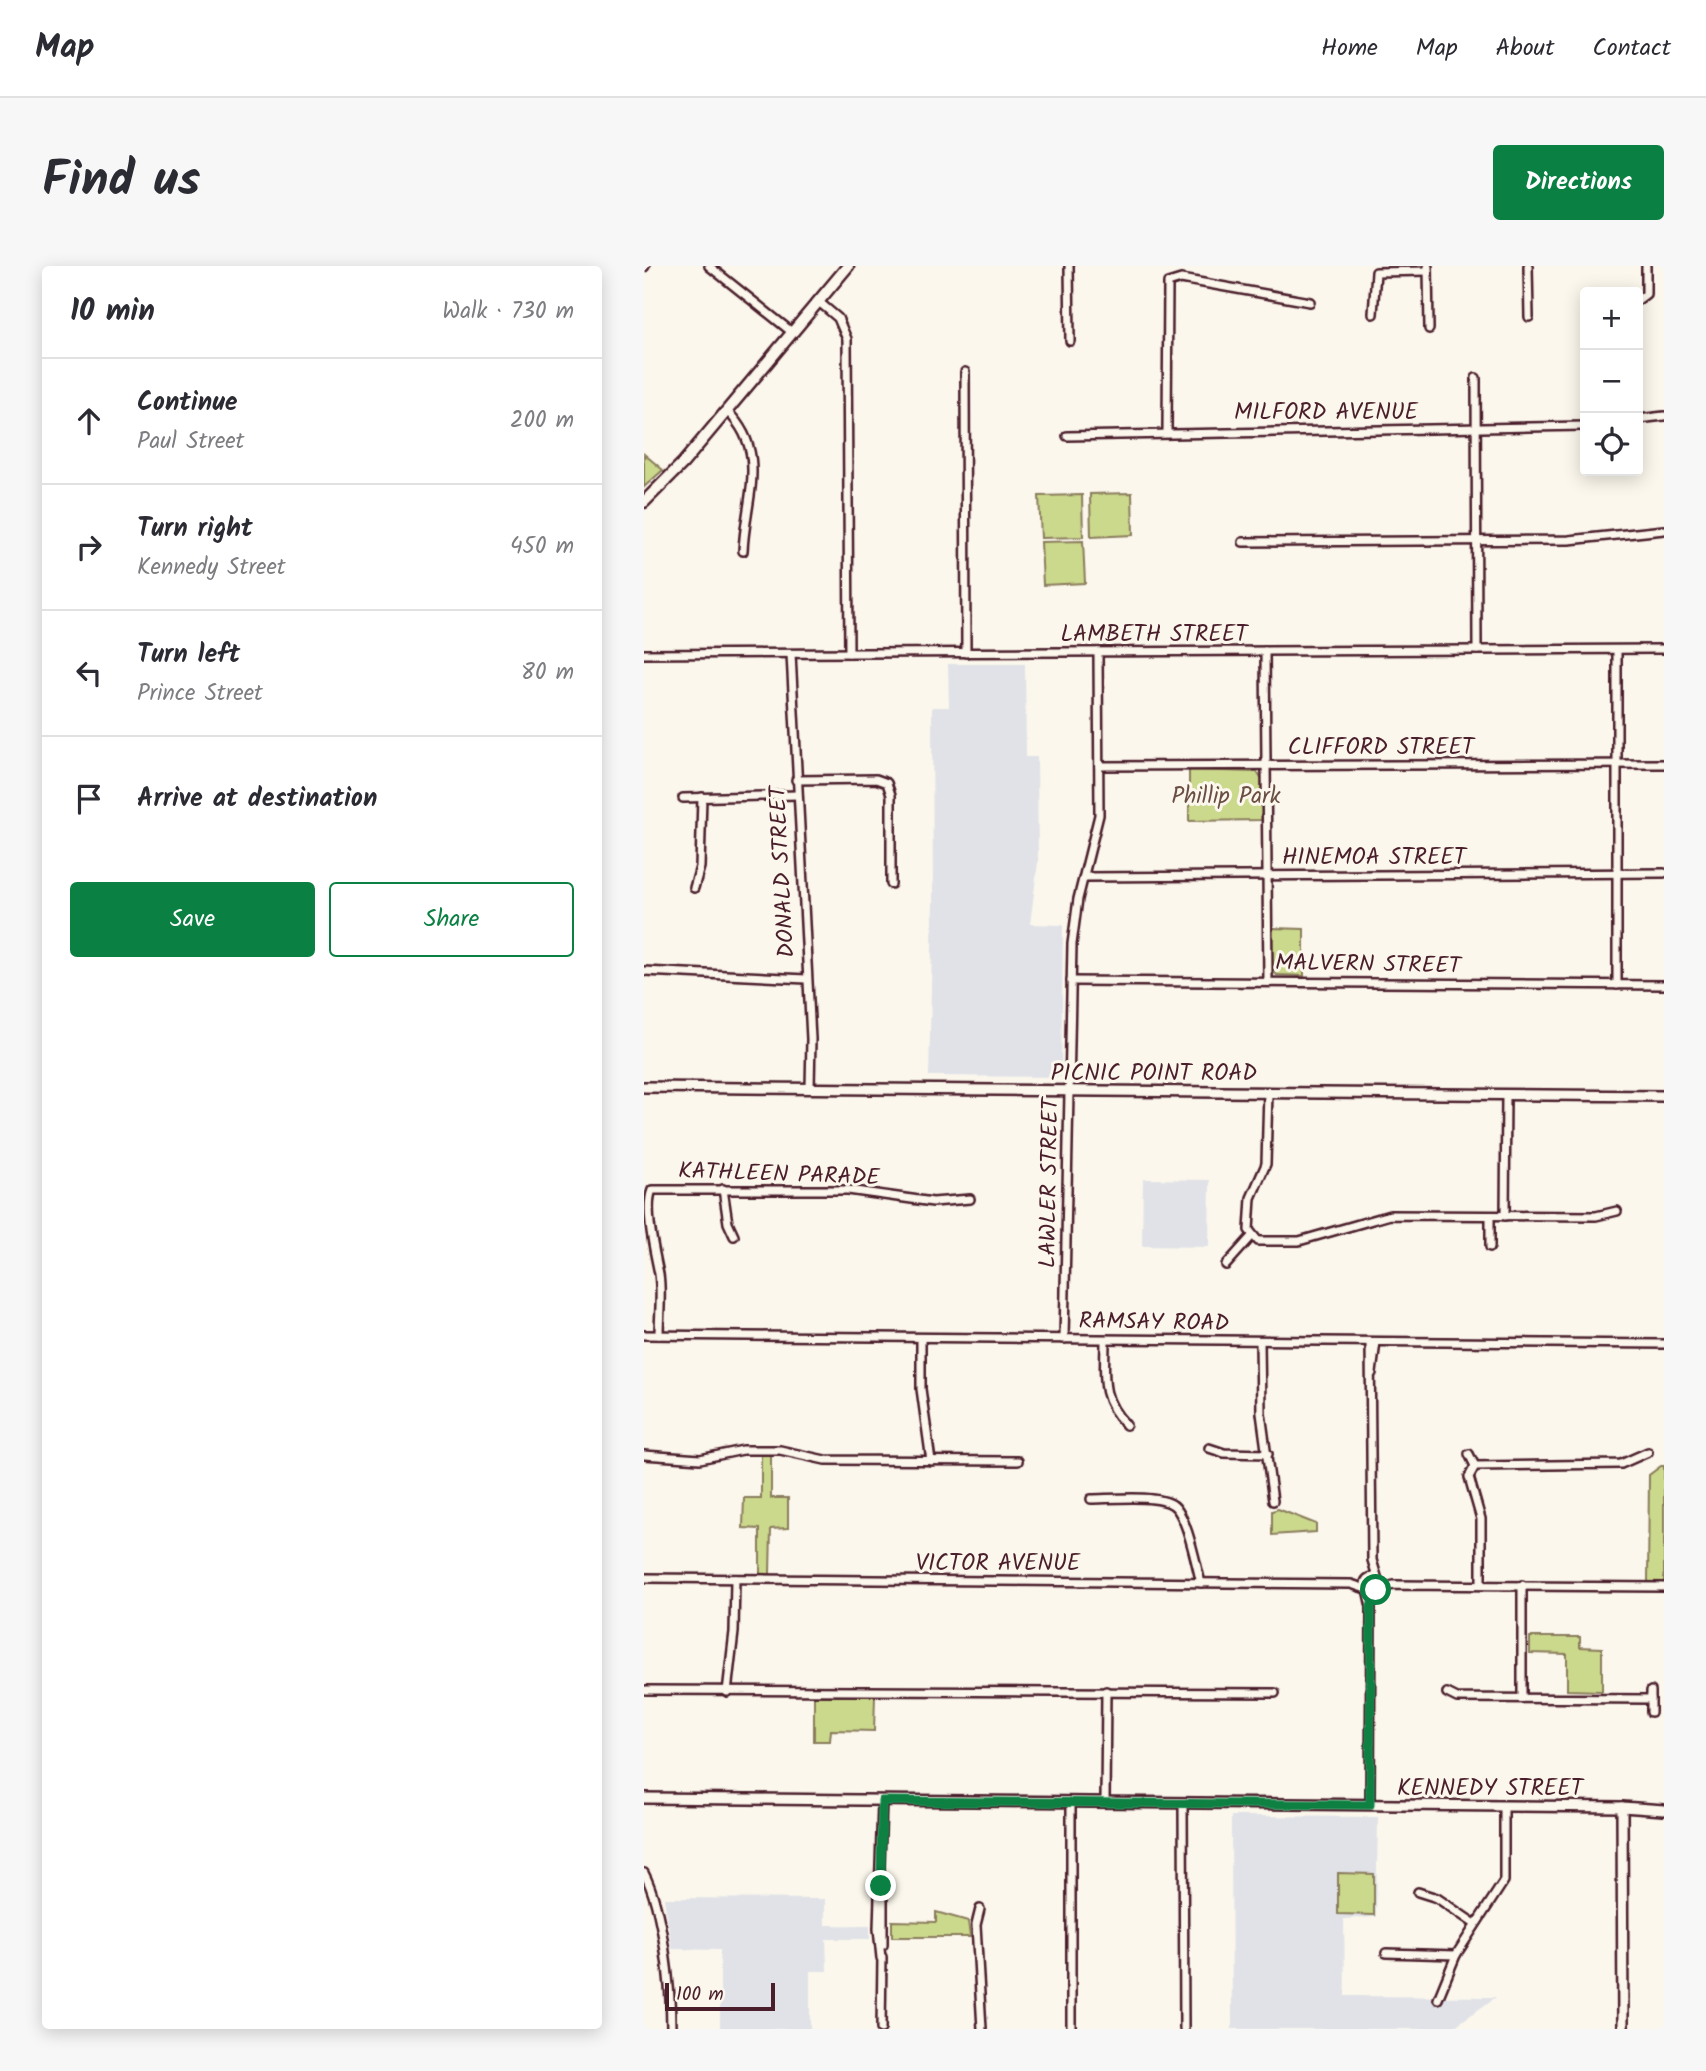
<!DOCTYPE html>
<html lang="en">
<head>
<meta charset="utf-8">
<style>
  body { margin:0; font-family:Kalam,sans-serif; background:#f7f7f7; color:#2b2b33 }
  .controls { position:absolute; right:21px; top:21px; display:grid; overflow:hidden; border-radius:7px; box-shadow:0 4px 18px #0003 }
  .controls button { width:63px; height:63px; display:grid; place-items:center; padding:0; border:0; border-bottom:2px solid #e1e1e2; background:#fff; color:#2b2b33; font:35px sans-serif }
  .scale { position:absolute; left:21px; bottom:18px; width:110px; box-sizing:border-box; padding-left:7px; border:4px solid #4a1f2b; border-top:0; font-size:19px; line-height:24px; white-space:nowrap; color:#4a1f2b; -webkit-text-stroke:5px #fbf7ec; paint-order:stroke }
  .stop { position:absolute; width:21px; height:21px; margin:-16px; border:5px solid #0b8043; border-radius:50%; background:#fff }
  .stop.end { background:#0b8043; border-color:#fff; box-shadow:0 2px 7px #0008 }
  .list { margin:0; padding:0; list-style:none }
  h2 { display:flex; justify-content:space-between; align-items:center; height:91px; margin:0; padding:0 28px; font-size:30px }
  h2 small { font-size:23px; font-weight:400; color:#7c7c81 }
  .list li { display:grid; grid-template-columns:46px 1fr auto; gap:21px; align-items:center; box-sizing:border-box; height:126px; padding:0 28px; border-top:2px solid #e1e1e2 }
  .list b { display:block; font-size:26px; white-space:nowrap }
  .list p { margin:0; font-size:23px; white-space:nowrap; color:#7c7c81 }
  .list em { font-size:23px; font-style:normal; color:#7c7c81 }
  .actions { display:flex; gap:14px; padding:21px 28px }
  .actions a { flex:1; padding:16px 0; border:2px solid #0b8043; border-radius:7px; text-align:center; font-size:24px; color:#0b8043 }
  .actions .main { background:#0b8043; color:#fff }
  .icon { flex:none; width:38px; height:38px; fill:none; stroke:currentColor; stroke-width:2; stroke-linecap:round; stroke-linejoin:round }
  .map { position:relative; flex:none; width:1020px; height:1763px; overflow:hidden; border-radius:7px }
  header { display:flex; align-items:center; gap:42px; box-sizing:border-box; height:98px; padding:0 35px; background:#fff; border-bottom:2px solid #e1e1e2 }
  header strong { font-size:33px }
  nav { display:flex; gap:38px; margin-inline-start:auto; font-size:24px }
  .intro { display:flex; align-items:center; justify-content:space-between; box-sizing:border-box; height:168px; padding:0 42px }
  h1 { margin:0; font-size:49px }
  .button { padding:18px 32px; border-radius:7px; background:#0b8043; color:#fff; font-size:24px; font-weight:700 }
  main { display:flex; gap:42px; padding:0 42px }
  aside { flex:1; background:#fff; border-radius:7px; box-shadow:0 4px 18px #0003 }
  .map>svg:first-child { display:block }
</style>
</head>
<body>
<header>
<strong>Map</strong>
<nav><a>Home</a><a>Map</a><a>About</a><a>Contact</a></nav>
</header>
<div class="intro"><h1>Find us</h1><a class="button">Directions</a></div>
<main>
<aside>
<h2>10 min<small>Walk · 730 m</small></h2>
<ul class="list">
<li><svg class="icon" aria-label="ahead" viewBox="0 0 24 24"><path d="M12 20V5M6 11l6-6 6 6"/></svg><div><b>Continue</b><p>Paul Street</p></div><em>200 m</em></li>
<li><svg class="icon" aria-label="right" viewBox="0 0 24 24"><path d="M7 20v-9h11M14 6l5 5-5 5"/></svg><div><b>Turn right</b><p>Kennedy Street</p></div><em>450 m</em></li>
<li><svg class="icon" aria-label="left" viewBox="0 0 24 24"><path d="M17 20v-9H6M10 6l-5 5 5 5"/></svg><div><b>Turn left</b><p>Prince Street</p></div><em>80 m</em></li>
<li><svg class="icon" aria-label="arrive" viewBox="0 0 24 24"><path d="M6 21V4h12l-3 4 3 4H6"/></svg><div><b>Arrive at destination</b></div></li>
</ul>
<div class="actions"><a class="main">Save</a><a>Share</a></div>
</aside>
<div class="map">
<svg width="1020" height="1763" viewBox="0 0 1020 1763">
  <rect width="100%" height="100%" fill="#fbf7ec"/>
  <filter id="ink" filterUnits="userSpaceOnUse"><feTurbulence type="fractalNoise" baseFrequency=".0143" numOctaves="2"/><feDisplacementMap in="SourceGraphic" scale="14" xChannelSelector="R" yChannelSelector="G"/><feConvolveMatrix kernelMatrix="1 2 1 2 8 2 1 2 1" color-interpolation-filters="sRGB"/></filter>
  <g filter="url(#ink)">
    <g fill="#e0e2e8">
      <polygon points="304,398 381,398 382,491 393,491 394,596 386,658 419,659 417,811 285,810 289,635 288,441 305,441"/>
      <polygon points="499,913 566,914 565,981 498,980"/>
      <polygon points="587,1550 734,1551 732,1651 700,1653 701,1730 852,1731 807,1763 588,1763"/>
      <polygon points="20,1632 181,1633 181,1659 226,1660 226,1673 182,1673 183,1705 166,1705 166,1763 76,1763 76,1684 28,1683"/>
    </g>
    <g fill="#cbd98c" stroke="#8a7c5c" stroke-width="2">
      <polygon points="0,188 19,204 0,221"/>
      <polygon points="488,227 489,269 447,271 446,228"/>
      <polygon points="438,229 439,271 397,272 395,230"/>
      <polygon points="439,275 441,317 399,319 397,276"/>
      <polygon points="545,504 613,506 618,514 618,554 545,555"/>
      <polygon points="628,662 660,663 660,710 633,709 628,705"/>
      <polygon points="117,1188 127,1188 127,1232 144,1232 144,1262 127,1263 126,1308 116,1308 116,1263 99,1262 100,1232 117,1232"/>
      <polygon points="1017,1200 1020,1200 1020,1316 1004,1316 1005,1209"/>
      <polygon points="634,1243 672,1258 672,1266 628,1269 628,1245"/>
      <polygon points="886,1371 936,1371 936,1381 958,1382 958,1425 923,1424 923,1388 886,1387"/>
      <polygon points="170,1430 231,1430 230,1465 187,1464 186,1475 170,1475"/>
      <polygon points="694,1607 730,1608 730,1649 694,1648"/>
      <polygon points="292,1646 324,1655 326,1671 248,1671 248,1655 292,1656"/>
    </g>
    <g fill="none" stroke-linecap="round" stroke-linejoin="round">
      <g stroke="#4a1f2b" stroke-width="12">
        <g id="minor">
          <polyline points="65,0 149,67"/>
          <polyline points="425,0 426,75"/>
          <polyline points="884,0 885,51"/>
          <polyline points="0,1 1,0"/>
          <polyline points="784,1 785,63"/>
          <polyline points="994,34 1002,28 1002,0"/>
          <polyline points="175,36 194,52 203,73 205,387"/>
          <polyline points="729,48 732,6 784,5"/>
          <polyline points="321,106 322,387"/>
          <polyline points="832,112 833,384"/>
          <path d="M83,145C126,187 101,233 99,285"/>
          <polyline points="994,153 1020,150"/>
          <polyline points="523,166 524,17 537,13 666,36"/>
          <polyline points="423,170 941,160"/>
          <polyline points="599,276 925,274 1020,264"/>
          <polyline points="973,384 973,719"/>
          <polyline points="621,385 624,715"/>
          <polyline points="0,388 1020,383"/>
          <polyline points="147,388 167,773 166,822"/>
          <polyline points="455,500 1020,498"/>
          <polyline points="152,514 232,513 243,517 247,529 247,618"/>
          <polyline points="39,532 153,529"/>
          <polyline points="440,611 1020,607"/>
          <polyline points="50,622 56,601 58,531"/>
          <polyline points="0,705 162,713"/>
          <polyline points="427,715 1020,719"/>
          <polyline points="624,826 622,898 607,932 605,964 614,975 655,975 746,949 952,950 973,945"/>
          <polyline points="79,923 84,957 90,970"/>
          <polyline points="861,950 862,828"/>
          <polyline points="846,981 846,950"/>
          <polyline points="582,999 608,970"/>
          <polyline points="0,1069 1020,1078"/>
          <path d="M15,1069C15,1050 18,1028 15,1008C11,987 0,943 8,924H204L289,936L326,933"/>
          <polyline points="277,1072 277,1123 287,1195"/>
          <polyline points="420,1073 428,678 434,633 455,549 454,386"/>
          <path d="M461,1074C461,1110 455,1131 482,1159"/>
          <polyline points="616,1075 617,1147 629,1235"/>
          <polyline points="726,1076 728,1294 734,1314"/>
          <polyline points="728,1107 732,1076"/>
          <polyline points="565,1182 580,1187 624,1188"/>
          <polyline points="825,1188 831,1200"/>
          <polyline points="0,1189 56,1193 99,1184 136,1184 181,1194 374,1195"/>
          <path d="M447,1233C466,1233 515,1228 529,1239C543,1249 552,1299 557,1317"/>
          <circle cx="728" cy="1318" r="7"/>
          <polyline points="0,1312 707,1318 722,1323"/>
          <polyline points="837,1319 837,1253 825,1211 831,1200 977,1198 1004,1186"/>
          <polyline points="723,1323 727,1341 726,1539"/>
          <polyline points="733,1323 750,1319 1020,1321"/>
          <polyline points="2,1424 631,1427"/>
          <polyline points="83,1426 90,1366 91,1313"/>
          <polyline points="803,1427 813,1432 1007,1433"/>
          <polyline points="878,1432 878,1319"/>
          <polyline points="1007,1446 1007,1425"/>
          <polyline points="427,1536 427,1763"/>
          <polyline points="461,1536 462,1425"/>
          <polyline points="539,1537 540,1763"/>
          <path d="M0,1607C19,1643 27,1721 27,1763"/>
          <polyline points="774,1626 793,1632 831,1658"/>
          <polyline points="239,1635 239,1679"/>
          <polyline points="336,1643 332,1659 338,1763"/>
          <polyline points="742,1687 812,1689"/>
          <polyline points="237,1692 234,1663 238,1535"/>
          <polyline points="794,1733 812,1689 860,1615 860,1540"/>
          <polyline points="237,1763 238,1691"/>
        </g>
      </g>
      <g stroke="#4a1f2b" stroke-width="14">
        <g id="tertiary">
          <polyline points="0,821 1020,830"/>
          <polyline points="0,1532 978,1541 1020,1544"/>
          <polyline points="978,1541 979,1763"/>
        </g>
      </g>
      <g stroke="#4a1f2b" stroke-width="15">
        <polyline id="secondary" points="0,236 39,197 204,0"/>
      </g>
      <use href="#minor" stroke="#fbf7ec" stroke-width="7"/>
      <use href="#tertiary" stroke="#fbf7ec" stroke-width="9"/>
      <use href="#secondary" stroke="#fbf7ec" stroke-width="10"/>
    </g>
  </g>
  <g fill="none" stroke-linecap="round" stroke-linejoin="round" filter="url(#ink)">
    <polyline stroke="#0b8043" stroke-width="9" points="237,1620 238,1535 726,1539 727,1341 732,1324"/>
  </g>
  <g text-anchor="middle" stroke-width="6" stroke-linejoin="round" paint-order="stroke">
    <g font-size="23" fill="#4a1f2b" stroke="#fbf7ec">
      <text x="682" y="153">MILFORD AVENUE</text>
      <text x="510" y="375">LAMBETH STREET</text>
      <text x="737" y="488">CLIFFORD STREET</text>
      <text x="730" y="598">HINEMOA STREET</text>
      <text transform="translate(137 606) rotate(-93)" y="8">DONALD STREET</text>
      <text transform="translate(724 697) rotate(1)" y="8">MALVERN STREET</text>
      <text x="510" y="814">PICNIC POINT ROAD</text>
      <text transform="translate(135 907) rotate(2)" y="8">KATHLEEN PARADE</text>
      <text transform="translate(404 917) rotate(-89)" y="8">LAWLER STREET</text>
      <text transform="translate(510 1055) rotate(1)" y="8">RAMSAY ROAD</text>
      <text x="354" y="1304">VICTOR AVENUE</text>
      <text x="846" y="1529">KENNEDY STREET</text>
    </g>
    <g font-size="23" fill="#6a4e43" stroke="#fbf7ec">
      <text x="582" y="537">Phillip Park</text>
    </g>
  </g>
</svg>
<div class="controls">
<button>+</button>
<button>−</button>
<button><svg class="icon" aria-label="locate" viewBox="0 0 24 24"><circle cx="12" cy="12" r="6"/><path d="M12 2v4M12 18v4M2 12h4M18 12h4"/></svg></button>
</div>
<div class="scale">100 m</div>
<div class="stop" style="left:732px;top:1324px"></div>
<div class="stop end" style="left:237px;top:1620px"></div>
</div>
</main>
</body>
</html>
